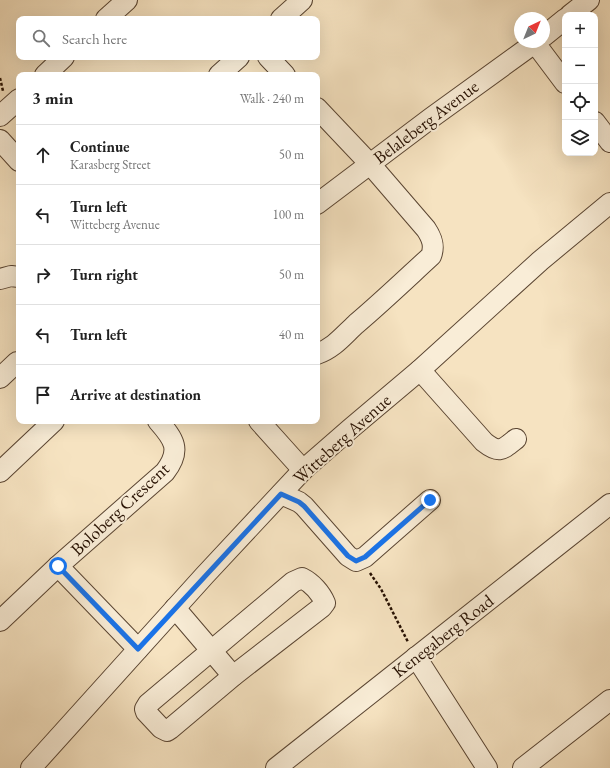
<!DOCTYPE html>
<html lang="en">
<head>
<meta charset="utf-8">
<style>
  body { margin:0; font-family:"EB Garamond",serif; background:#f2f2f2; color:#222 }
  .controls { position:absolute; right:12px; top:12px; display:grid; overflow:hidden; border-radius:8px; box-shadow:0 4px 16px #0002 }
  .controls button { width:36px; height:36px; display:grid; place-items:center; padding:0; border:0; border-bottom:1px solid #e0e0e0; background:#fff; color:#222; font:20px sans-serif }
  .compass { position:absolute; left:514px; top:12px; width:36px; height:36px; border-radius:50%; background:#fff; box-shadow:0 4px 16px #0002; rotate:43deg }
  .stop { position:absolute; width:12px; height:12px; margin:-9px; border:3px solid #1a73e8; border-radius:50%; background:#fff }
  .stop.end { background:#1a73e8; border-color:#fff; box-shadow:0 1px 4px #0008 }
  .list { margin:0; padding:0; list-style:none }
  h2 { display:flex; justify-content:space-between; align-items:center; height:52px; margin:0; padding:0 16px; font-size:17px }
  h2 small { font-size:13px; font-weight:400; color:#767676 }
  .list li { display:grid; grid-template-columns:26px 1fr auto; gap:12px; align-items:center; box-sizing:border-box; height:60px; padding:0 16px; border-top:1px solid #e0e0e0 }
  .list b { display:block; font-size:15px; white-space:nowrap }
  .list p { margin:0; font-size:13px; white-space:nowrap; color:#767676 }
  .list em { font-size:13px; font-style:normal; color:#767676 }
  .icon { flex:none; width:22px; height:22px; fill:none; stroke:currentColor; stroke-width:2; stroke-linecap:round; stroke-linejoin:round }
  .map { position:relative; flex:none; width:610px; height:768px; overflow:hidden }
  .search { position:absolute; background:#fff; box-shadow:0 4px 16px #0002; left:16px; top:16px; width:304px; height:44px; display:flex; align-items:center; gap:10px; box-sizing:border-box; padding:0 14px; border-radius:8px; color:#767676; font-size:15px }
  .panel { position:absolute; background:#fff; box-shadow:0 4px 16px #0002; left:16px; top:72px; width:304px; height:352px; border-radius:8px }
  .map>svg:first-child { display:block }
</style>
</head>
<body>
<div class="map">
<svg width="610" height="768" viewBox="0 0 610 768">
  <rect width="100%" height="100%" fill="#f6e3c1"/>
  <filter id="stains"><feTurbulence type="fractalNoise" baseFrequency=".005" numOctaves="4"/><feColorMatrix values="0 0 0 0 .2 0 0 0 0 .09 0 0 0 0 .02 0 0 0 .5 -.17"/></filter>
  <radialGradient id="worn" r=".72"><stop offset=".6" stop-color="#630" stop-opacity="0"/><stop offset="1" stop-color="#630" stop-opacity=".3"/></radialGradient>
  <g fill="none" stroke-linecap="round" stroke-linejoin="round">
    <g stroke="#5a4532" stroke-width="22">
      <g id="minor">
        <polyline points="570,15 589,0"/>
        <polyline points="106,19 127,0"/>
        <polyline points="281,19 302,0"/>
        <polyline points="544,36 565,19"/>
        <polyline points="535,43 565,83"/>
        <polyline points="268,57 285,75"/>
        <polyline points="45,75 64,57"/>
        <polyline points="219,75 239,57"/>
        <path d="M317,108L370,164L426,229C432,238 435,246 431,256C406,279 382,302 356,324C343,336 334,348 317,354"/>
        <polyline points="0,116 19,99"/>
        <polyline points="595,122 610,142"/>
        <polyline points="0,140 19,161"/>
        <polyline points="317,204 431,118 536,42"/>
        <polyline points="0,279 11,276 19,277"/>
        <path d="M420,370L484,442C499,454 502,450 516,439"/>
        <polyline points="0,378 17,362"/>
        <polyline points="259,421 303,470"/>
        <polyline points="0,472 54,421"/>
        <polyline points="281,494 299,502 304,506 348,556 356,561 365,557 430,500"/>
        <polyline points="58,566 138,649"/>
        <path d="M302,578C312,583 321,593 325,603L322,607L233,676L170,729L167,731L161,728L146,712L145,709L148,704L293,582Z"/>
        <polyline points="175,608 233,676"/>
        <path d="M0,621L58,566L165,472C182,450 174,439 158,421"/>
        <polyline points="416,657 487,768"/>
        <polyline points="31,768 205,575 303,470 350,429 420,370 540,261 610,203"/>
        <polyline points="276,768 610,504"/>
        <polyline points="523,768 610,700"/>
      </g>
    </g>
    <g stroke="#261002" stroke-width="2.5" stroke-dasharray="3 2" stroke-linecap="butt">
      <polyline points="0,78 3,91"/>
      <polyline points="370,573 381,589 408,642"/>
    </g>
    <use href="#minor" stroke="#f9edd7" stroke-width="20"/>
  </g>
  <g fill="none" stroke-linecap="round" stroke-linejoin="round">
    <polyline stroke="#1a73e8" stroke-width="5" points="58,566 138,649 281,494 299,502 304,506 348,556 356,561 365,557 430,500"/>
  </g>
  <g text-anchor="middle" stroke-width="4" stroke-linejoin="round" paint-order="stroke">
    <g font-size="18" fill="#261002" stroke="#f9edd7">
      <text transform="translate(426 122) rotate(-37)" y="6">Belaleberg Avenue</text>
      <text transform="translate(342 439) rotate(-42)" y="6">Witteberg Avenue</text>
      <text transform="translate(120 509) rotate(-43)" y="6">Boloberg Crescent</text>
      <text transform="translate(443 636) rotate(-38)" y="6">Kenegaberg Road</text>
    </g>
  </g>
  <rect width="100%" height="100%" filter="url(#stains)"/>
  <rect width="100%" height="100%" fill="url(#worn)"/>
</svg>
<div class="controls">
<button>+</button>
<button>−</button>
<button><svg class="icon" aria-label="locate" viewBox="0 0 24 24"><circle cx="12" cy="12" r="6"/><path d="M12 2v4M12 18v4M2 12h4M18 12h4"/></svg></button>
<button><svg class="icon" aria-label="layers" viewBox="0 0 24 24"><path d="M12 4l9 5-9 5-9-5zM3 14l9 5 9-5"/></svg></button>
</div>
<svg class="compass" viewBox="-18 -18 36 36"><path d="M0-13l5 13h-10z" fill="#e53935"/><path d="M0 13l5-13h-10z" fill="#767676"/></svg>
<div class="stop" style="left:58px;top:566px"></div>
<div class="stop end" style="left:430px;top:500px"></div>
<div class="search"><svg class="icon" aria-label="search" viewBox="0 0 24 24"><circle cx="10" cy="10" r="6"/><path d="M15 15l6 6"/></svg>Search here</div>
<section class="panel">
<h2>3 min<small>Walk · 240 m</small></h2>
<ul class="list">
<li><svg class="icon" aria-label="ahead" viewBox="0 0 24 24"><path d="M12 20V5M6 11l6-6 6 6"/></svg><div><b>Continue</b><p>Karasberg Street</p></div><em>50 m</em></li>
<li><svg class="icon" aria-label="left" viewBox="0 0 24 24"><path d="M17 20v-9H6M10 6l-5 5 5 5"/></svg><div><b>Turn left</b><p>Witteberg Avenue</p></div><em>100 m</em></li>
<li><svg class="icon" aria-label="right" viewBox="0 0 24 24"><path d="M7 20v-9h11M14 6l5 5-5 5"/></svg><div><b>Turn right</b></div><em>50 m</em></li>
<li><svg class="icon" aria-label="left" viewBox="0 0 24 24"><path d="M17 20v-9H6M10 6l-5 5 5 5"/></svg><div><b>Turn left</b></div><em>40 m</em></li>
<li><svg class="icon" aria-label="arrive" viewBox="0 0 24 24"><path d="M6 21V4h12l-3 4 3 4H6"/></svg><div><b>Arrive at destination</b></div></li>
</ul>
</section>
</div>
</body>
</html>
